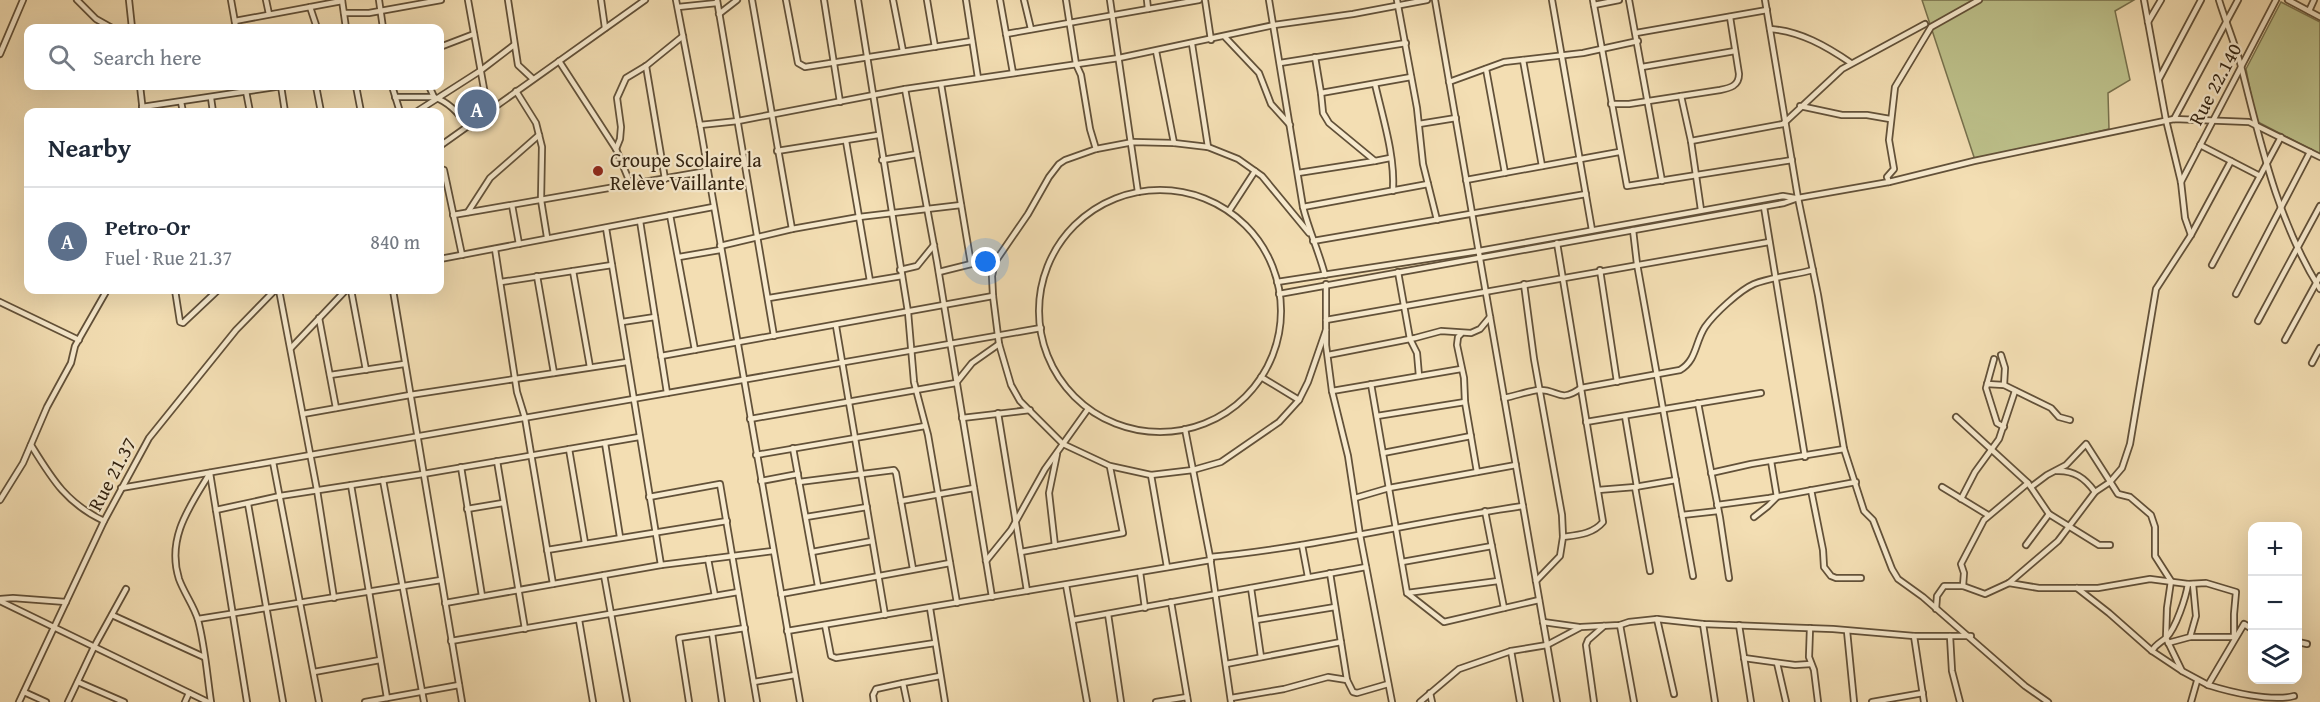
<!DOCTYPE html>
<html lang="en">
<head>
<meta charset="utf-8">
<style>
  body { margin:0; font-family:"Gentium Book Plus",serif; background:#f2f2f3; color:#1f2937 }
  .controls { position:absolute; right:18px; bottom:18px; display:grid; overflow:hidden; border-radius:12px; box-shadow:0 6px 24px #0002 }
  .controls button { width:54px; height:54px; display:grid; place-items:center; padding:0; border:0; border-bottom:2px solid #e0e1e3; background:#fff; color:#1f2937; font:30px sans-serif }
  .you { position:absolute; left:986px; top:262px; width:21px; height:21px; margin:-15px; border:4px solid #fff; border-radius:50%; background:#1a73e8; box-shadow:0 0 0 9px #1a73e833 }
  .badge { display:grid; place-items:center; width:39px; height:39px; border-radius:50%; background:#8f2418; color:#fff; font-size:20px; font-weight:700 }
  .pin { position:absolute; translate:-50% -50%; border:3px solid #fff; box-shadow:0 2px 6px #0006 }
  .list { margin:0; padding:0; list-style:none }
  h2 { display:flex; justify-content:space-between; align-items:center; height:78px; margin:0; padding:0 24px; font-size:26px }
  h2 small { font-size:20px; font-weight:400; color:#747a83 }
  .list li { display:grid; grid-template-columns:39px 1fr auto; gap:18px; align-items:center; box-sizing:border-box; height:108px; padding:0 24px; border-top:2px solid #e0e1e3 }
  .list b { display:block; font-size:22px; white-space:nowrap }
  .list p { margin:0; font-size:20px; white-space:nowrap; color:#747a83 }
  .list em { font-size:20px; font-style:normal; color:#747a83 }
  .icon { flex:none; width:33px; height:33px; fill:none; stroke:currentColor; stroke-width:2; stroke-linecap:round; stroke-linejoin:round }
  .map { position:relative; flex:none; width:2320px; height:702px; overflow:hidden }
  .search { position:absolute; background:#fff; box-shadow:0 6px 24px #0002; left:24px; top:24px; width:420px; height:66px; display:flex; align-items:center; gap:15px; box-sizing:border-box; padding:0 21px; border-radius:12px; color:#747a83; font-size:22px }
  .panel { position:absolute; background:#fff; box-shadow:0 6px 24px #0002; left:24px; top:108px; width:420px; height:186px; border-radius:12px }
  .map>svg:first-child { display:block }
</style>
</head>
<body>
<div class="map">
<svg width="2320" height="702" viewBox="0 0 2320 702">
  <rect width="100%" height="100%" fill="#f3deb3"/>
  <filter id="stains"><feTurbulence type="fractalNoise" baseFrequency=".00333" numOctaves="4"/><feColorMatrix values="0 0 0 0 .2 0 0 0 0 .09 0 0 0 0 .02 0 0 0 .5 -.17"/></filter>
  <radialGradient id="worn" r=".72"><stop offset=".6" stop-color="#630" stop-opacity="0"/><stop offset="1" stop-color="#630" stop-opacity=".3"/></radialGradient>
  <g fill="#bdc18b" stroke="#78724e" stroke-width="1.5">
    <polygon points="1922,0 2134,0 2115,11 2130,80 2108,93 2109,129 1975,160"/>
    <polygon points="2281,2 2320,22 2320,154 2256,121 2246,69"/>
  </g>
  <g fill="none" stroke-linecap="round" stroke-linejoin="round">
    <g stroke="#625139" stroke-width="8">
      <g id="street">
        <polyline points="77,0 96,19 112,28"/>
        <polyline points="129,0 132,28"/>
        <polyline points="231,0 236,28"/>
        <polyline points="266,0 269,14"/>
        <polyline points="342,0 346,28"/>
        <polyline points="379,0 383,28"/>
        <polyline points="468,0 488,111"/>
        <polyline points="508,0 518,65 533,79"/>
        <polyline points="601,0 605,28"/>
        <polyline points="676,0 700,125 800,702"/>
        <polyline points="717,0 774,336"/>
        <polyline points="752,0 792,229"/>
        <polyline points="786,0 798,63 805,67 972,41"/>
        <polyline points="824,0 840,102"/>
        <polyline points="858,0 908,312 914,382 928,435 957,603"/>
        <polyline points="893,0 903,51"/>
        <polyline points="927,0 935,47"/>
        <polyline points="966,0 978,78"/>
        <polyline points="1000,0 1013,73"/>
        <polyline points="1024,0 1031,29"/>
        <polyline points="1066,0 1076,64 1081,75 1090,129 1096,149"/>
        <polyline points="1110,0 1138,192"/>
        <polyline points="1147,0 1148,9"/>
        <polyline points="1205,0 1211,40"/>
        <path d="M1269,0L1303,207C1309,231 1319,252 1325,275"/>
        <polyline points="1397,0 1417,108 1423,164 1437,220"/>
        <polyline points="1435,0 1557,702"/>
        <polyline points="1552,0 1592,230"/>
        <polyline points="1593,0 1627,186 1792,160"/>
        <polyline points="1629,0 1662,181"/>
        <polyline points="1765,0 1798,198 1818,295 1844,449 1864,511 1873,520 1892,569 1898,579 1923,597 2025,686 2048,702"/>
        <polyline points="2144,0 2166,120 2181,182 2185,218 2191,235"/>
        <path d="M2219,0C2226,23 2236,46 2242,70C2261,145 2278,222 2320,289"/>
        <polyline points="2288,0 2320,17"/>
        <polyline points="1594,5 1619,0"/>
        <polyline points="310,7 317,28"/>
        <polyline points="678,7 717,3"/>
        <polyline points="2309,11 2314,0"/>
        <polyline points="344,13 369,13 441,0"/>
        <polyline points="719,14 737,0"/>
        <polyline points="235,21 342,1"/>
        <polyline points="2148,22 2161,0"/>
        <path d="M1770,29C1800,31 1826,46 1851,63"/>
        <polyline points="1636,33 1767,10"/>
        <polyline points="1006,34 1199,0"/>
        <polyline points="1225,37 1259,73 1271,104 1290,125"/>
        <polyline points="1192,44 1208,147"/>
        <polyline points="440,47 474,34"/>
        <polyline points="1156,51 1174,143"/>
        <polyline points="0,54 23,0"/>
        <polyline points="1315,57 1321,93 1411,77"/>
        <polyline points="1523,60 1542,166"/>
        <polyline points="559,61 616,149 631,185"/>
        <polyline points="1280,63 1406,43"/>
        <polyline points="646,66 665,179"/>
        <polyline points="1642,67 1735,51"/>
        <polyline points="1486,69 1505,173"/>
        <polyline points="2159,79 2201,0"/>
        <polyline points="1449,82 1504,62 1583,53 1638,41"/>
        <polyline points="941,84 971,264"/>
        <path d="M1375,84C1383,119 1395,155 1393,191"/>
        <polyline points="140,86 143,112"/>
        <polyline points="245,86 250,112"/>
        <polyline points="281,86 285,112"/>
        <polyline points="316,86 321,112"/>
        <polyline points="356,86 361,112"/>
        <polyline points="392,86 400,112"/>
        <polyline points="429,86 434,97"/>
        <polyline points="905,89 937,262 992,597"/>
        <polyline points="516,91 536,123 542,147 541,200 547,237"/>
        <polyline points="1321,93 1323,113 1329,123 1375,161 1390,158"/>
        <polyline points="1681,96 1691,141 1701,210"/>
        <path d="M395,97H434C448,102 459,113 467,126"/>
        <polyline points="211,98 213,112"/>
        <polyline points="181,102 183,112"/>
        <path d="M1611,104H1629L1720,90C1730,88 1739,86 1739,74L1730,17"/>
        <polyline points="1800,106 1842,115 1867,115 1890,119"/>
        <polyline points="142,107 282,86"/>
        <polyline points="416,112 480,71 514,45"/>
        <polyline points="2174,119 2238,0"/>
        <polyline points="1419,124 1456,118"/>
        <polyline points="700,125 738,121 905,89 1119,58 1274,25 1353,14 1427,0"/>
        <polyline points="846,141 870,281"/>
        <polyline points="1691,141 1783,124 1842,69 1925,24"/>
        <polyline points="2200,145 2260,176"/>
        <polyline points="440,146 645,0"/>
        <polyline points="616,149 620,139 621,127 617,98 626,78 646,66 683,36"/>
        <polyline points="777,151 878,135"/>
        <polyline points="882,160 917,154"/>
        <polyline points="440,169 444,170 462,255"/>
        <polyline points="1298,173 1375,161"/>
        <polyline points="1466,180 1619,152"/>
        <polyline points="1889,182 1887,177 1894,169 1889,140 1895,87 1931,27 1979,0"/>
        <polyline points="2181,182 2276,0"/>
        <circle cx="1160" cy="311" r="121"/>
        <polyline points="512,205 519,244"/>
        <polyline points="1303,207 1428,184"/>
        <polyline points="1764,207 1805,457"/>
        <polyline points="1229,211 1255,171"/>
        <polyline points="468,212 490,178 539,135"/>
        <polyline points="453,215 707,171"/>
        <polyline points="670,215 695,350"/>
        <polyline points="640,221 667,393"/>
        <polyline points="606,228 661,565"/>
        <polyline points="1633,230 1637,264 1693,576"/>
        <polyline points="1309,233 1262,176 1238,159 1208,147 1174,143 1133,142 1096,149 1065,160 1059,164 1049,177 1028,214 995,262 992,276 993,296 999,344 1011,385 1020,401 1063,444 1110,466 1151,475 1193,470 1221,462 1279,422 1299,400 1308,382 1326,330"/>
        <polyline points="1313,241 1586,194"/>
        <polyline points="720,246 792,229 859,217 961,205"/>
        <polyline points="495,249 517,392 525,418 553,584"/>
        <polyline points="679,257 720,250"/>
        <polyline points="440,259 713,207"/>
        <polyline points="2212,265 2281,137"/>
        <polyline points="900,270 917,266 934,245"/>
        <polyline points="1600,270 1617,382"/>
        <polyline points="573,271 590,367"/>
        <polyline points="939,272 971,264 995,262"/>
        <polyline points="1398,272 1410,339 1417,353 1419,376"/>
        <polyline points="537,276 554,373"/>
        <polyline points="501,282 612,265"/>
        <polyline points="1277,282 1479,251 1783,196 1795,198"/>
        <polyline points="1326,284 1326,345 1332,391 1348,456 1360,535 1392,702"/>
        <polyline points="1524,284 1534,359 1562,515 1563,537"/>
        <polyline points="175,290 180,322 183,323 218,290"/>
        <polyline points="279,290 317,490 334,598"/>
        <polyline points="351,290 366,370"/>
        <polyline points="393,290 462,702"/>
        <polyline points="1279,294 1784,203 1798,198 1889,182 1974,161 2174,119 2249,122 2320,157"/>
        <polyline points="2236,294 2310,152"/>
        <polyline points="769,298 902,276"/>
        <polyline points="0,302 79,340"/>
        <polyline points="319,318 336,408"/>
        <polyline points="1326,320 1769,242"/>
        <polyline points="2258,321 2320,206"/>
        <polyline points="622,322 655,317"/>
        <polyline points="836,326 885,615"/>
        <polyline points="1461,334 1458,337 1457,345 1464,378 1465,402 1477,472"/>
        <polyline points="2285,340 2320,276"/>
        <polyline points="291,348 346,290"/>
        <polyline points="1328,355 1415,338 1441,331 1471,333 1480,329 1490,317"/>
        <polyline points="2001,355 2005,368 2004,385"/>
        <polyline points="661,356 993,296"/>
        <polyline points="1994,359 1986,388 1997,423 2004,427"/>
        <polyline points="2312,363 2320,348"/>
        <polyline points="330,375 404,364"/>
        <polyline points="1261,377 1299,400"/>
        <polyline points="1371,384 1407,593 1444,622 1539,600"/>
        <polyline points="1987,384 2004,385 2051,408 2059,417 2070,420"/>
        <polyline points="1332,391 1461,369"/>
        <path d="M1504,398C1516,396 1527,391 1539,390C1558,389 1559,404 1581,388L1680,370C1697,360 1695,342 1705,327C1714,314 1740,290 1754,284C1772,277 1794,275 1813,270"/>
        <polyline points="1698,403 1720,518 1729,578"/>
        <polyline points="998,413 1027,591"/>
        <polyline points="303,414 410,395 627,362"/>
        <polyline points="1377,416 1465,402"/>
        <polyline points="1625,416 1637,487"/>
        <polyline points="1956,417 2028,483"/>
        <polyline points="962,418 1030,410"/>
        <polyline points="750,419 956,383 972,363 999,344"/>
        <polyline points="1586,422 1761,393"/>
        <polyline points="1185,429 1210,557 1231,702"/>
        <polyline points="605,443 620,537"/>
        <path d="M31,445C52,479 66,503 104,521"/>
        <polyline points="793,448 818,586"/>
        <polyline points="569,449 585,543"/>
        <polyline points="1383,453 1471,436"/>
        <polyline points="756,455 925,426"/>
        <polyline points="497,461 525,629"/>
        <polyline points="273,462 319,702"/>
        <polyline points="461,467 482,596"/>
        <path d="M2056,471C2074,470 2085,478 2095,492"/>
        <path d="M210,473C190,506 166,538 179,579C184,593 194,606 198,620C205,646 207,675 211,702"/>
        <polyline points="210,473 247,702"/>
        <polyline points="1711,473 1751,464 1844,449"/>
        <polyline points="1151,475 1167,567"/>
        <polyline points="383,480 424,702"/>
        <polyline points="761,481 798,474"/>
        <polyline points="799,482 894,470 896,473 913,569"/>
        <polyline points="351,485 387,698"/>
        <polyline points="1635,487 1650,571"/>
        <polyline points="1942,487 1988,515"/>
        <polyline points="2031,487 2047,475 2066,465 2086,444 2118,494 2130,497 2151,515 2155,527 2155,556 2171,581 2167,608 2166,638 2182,671 2208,685 2244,624 2252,629"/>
        <polyline points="121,488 1041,328"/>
        <polyline points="1598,490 1635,487 1676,480"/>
        <polyline points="1811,490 1823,550 1824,567 1831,576 1836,578 1861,578"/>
        <polyline points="649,497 720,484 757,702"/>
        <polyline points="1355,498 1389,488 1516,465"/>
        <polyline points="1961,499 1975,472 1999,439 2015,391"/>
        <polyline points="0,500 23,463 47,407 71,363 75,346 107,290"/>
        <polyline points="901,501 974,488"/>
        <polyline points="248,504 283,702"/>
        <polyline points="1717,505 1769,498 1856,482"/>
        <polyline points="467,509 503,503"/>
        <polyline points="216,510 280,496 423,474 639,437"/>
        <polyline points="1485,511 1504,608"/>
        <polyline points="1682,515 1718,511"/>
        <polyline points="806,517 867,507"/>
        <polyline points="1754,517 1768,506 1777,497 1771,461"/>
        <polyline points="1302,545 1308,577"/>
        <polyline points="2026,545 2049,514"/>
        <polyline points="1055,546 1049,493 1057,454"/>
        <polyline points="547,550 727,521"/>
        <polyline points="812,552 872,541"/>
        <polyline points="1021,552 1123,533 1110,467"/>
        <path d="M1210,557C1316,547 1419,521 1523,506"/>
        <polyline points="708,559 715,596"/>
        <polyline points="986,561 1011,530 1045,469 1088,409"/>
        <polyline points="1402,562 1492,546"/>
        <polyline points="1140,572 1145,608"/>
        <polyline points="1330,573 1347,680"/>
        <polyline points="604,575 627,702"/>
        <path d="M1536,581L1560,556L1563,537C1578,535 1593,534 1603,522L1557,243"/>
        <polyline points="2009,583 2039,588 2098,588 2150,579 2188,584 2206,583 2236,592 2234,614 2234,637 2190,637"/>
        <polyline points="1066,585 1087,702"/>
        <polyline points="1963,586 1964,573 1961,564 1984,520 2028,483 2049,514 2099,545 2110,545"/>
        <polyline points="1251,588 1261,657"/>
        <polyline points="2077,588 2109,613 2152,651 2182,671"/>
        <polyline points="1407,593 1498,581"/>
        <polyline points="781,594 950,563"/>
        <polyline points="0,599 13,598 66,602"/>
        <polyline points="0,601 208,702"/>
        <polyline points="1171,602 1188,702"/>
        <polyline points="445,603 661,565 773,551"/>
        <polyline points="930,608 945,702"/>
        <polyline points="1936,609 1937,596 1944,586 1963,586 1985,594 2009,583 2058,541 2095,492 2110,482 2122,468 2130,444 2156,289 2191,235 2231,161"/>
        <polyline points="1108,614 1121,702"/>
        <polyline points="112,615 204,657"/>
        <polyline points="198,619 441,580"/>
        <polyline points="1657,619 1674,694"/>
        <polyline points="579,620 593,702"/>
        <polyline points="1073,620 1366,567"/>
        <polyline points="1256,620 1335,607"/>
        <polyline points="1543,622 1579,627"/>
        <polyline points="1703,624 1715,702"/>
        <polyline points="825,625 831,656 836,658 935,643"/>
        <polyline points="1620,625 1634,702"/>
        <polyline points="1739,625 1751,702"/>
        <polyline points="1810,628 1809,657 1814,670 1818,702"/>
        <polyline points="787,631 1211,560"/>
        <polyline points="1847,631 1854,702"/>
        <polyline points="712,633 722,702"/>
        <polyline points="1914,636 1924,702"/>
        <polyline points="1950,636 1952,671 1960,702"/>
        <polyline points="451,641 738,592"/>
        <polyline points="2298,642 2307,644"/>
        <polyline points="2168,643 2190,637 2196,616 2193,584"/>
        <polyline points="1511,651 1520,702"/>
        <path d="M2152,651C2156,644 2160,643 2166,638C2176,628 2186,597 2188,584"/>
        <polyline points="1744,658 1795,665 1811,664"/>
        <polyline points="1777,663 1786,702"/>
        <polyline points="1226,664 1341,642"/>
        <polyline points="314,672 380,660"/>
        <polyline points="78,682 124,702"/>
        <polyline points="754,682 795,675"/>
        <path d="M2208,685C2230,692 2271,702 2294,696"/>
        <polyline points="24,692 46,702"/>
        <polyline points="1430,693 1432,702"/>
        <polyline points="1231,698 1284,689 1328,677 1347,680 1353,692 1357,693 1388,684"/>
        <polyline points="19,702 104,521 149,438 236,330 275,290"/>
        <polyline points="68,702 94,647 126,589"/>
        <polyline points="185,702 189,693"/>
        <polyline points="365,702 459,685"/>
        <polyline points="689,702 679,638 745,628"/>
        <polyline points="874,702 873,695 876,689 903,683"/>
        <polyline points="907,702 903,683 940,676"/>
        <polyline points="1156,702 1187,697"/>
        <polyline points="1420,702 1459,669 1511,651 1547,645 1581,627 1620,625 1629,622 1657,619 1703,624 1833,629 1914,636 1971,636"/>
        <polyline points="1594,702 1586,645 1588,640 1604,626"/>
        <polyline points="1872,702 1923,693"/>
        <polyline points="2191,702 2197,681"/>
      </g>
    </g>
    <use href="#street" stroke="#f7eace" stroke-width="4.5"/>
  </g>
  <circle fill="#8f2418" stroke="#f7eace" stroke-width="2" cx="598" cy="171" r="6"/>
  <g text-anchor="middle" stroke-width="4.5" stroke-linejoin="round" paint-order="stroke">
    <g font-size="20" fill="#322210" stroke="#f7eace">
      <text transform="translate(2215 84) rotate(-62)" y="7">Rue 22.140</text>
      <text transform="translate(112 474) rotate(-62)" y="7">Rue 21.37</text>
    </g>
    <g font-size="20" fill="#322210" stroke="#f7eace" text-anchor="start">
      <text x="610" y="167">Groupe Scolaire la<tspan x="610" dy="23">Relève Vaillante</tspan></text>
    </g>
  </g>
  <rect width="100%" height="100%" filter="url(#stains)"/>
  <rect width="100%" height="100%" fill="url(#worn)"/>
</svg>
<div class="controls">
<button>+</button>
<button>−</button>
<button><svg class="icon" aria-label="layers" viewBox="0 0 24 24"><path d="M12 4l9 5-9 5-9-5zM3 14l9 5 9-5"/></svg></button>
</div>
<div class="you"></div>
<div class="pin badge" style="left:477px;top:109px;background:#5c6f8a">A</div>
<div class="search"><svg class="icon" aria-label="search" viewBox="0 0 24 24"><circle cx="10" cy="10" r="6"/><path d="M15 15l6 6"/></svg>Search here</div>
<section class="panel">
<h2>Nearby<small></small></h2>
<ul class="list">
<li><span class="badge" style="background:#5c6f8a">A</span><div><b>Petro-Or</b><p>Fuel · Rue 21.37</p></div><em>840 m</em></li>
</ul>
</section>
</div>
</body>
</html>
